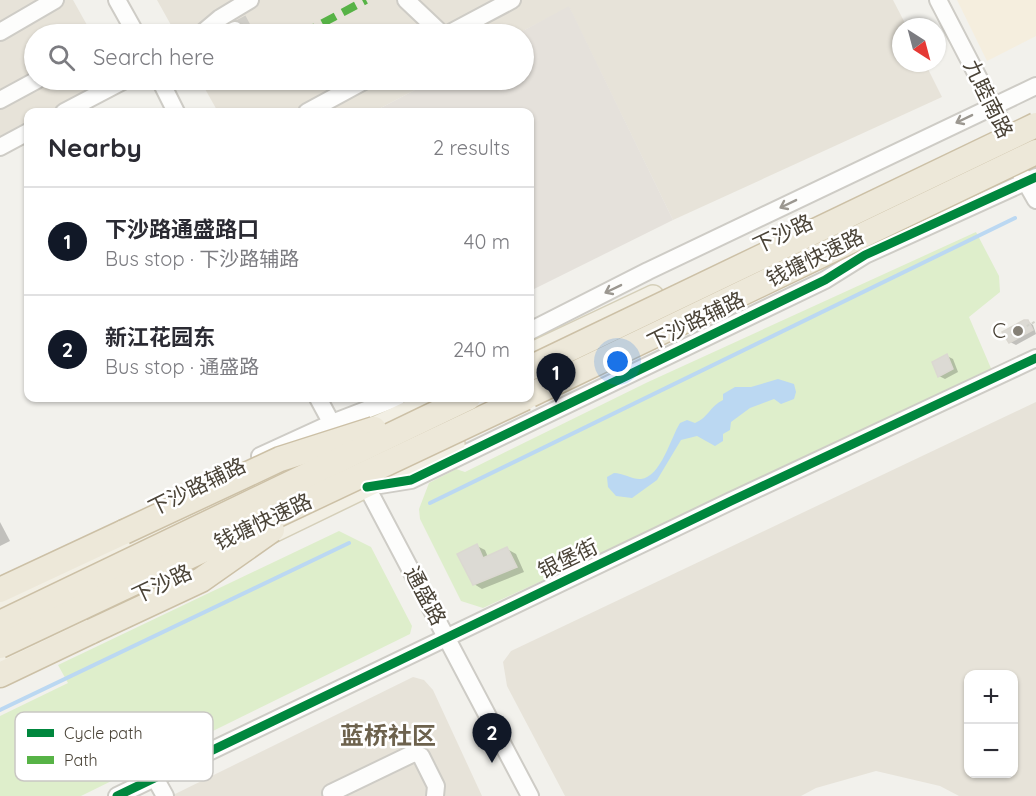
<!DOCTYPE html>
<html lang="en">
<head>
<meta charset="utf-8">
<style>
  body { margin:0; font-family:Quicksand,"Noto Sans SC",sans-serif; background:#f2f2f3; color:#2b2b33 }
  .controls { position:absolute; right:18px; bottom:18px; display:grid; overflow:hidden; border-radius:12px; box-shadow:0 2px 4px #0004 }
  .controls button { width:54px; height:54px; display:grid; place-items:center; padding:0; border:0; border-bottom:2px solid #e1e1e2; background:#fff; color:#2b2b33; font:30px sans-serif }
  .compass { position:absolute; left:892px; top:18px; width:54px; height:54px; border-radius:50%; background:#fff; box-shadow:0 2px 4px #0004; rotate:144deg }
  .you { position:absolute; left:618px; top:362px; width:21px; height:21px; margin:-15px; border:4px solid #fff; border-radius:50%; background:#1a73e8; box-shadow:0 0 0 9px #1a73e833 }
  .badge { display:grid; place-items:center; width:39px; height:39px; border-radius:50%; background:#111827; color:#fff; font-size:20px; font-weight:700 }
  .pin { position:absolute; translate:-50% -50px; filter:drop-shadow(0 2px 3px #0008) }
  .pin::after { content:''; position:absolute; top:32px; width:21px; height:18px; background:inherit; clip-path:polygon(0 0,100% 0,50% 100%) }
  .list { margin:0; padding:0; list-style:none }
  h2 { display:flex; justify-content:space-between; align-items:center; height:78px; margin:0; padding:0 24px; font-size:26px }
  h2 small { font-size:20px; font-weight:400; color:#7c7c81 }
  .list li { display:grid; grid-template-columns:39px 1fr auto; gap:18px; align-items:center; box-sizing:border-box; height:108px; padding:0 24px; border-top:2px solid #e1e1e2 }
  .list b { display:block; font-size:22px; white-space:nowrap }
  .list p { margin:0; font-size:20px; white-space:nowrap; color:#7c7c81 }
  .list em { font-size:20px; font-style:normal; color:#7c7c81 }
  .icon { flex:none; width:33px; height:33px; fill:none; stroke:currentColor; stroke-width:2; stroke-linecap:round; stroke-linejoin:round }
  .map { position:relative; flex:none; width:1036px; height:796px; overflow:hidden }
  .search { position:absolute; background:#fff; box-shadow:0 2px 4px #0004; left:24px; top:24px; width:510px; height:66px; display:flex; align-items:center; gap:15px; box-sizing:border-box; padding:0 21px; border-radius:33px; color:#7c7c81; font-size:22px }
  .panel { position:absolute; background:#fff; box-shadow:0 2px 4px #0004; left:24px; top:108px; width:510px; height:294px; border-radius:12px }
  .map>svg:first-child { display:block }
</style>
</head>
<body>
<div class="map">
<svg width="1036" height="796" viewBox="0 0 1036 796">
  <rect width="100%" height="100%" fill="#f2f1ec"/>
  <g fill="#e7e3d9" fill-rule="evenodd">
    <polygon points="0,0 73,0 92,34 34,34 34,80 117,80 62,112 28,112 28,131 0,146"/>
    <polygon points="157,0 893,0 907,27 901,27 901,63 925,63 942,97 673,220 569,7 517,34 176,34"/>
    <polygon points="200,80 434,80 373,112 218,112"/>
    <path d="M1036,402V796H959L940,786L876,771L816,788L801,796H565L507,686L503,662L511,651ZM1014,674V774H968V674Z"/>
    <polygon points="413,677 424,680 433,690 482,796 171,796"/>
  </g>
  <polygon fill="#f5eede" points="957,0 1036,0 1036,36 987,61"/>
  <polygon fill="#e5e1db" points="569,6 673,220 530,291 530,112 373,112 434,80 524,80 524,34 517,34"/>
  <g fill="#deeecb">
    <polygon points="976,232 999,276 1000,292 969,317 993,373 483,608 461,601 420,519 419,509 429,483 456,469 465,472 648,382"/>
    <polygon points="339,531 371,547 412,626 410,634 81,796 0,796 0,716 68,683 58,665"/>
  </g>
  <path fill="#bbd8f2" d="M778,379L794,384L796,392L794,399L781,404L774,399L750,408L731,422L730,430L723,434V441L715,446L697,436L681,440L657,480L632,498L616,496L608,487L607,477L614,473C623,473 634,480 641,479C661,477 671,437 680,423L687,420L695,423C708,418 710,406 723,400V394L735,387H751Z"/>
  <g fill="#0003">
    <polygon points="1028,321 1033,325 1036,334 1016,345 1010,342"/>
    <polygon points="947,356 953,359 958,372 945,379 939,376"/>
    <polygon points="0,522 10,541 0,546"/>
    <polygon points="477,546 485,550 488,557 507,549 516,554 524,572 482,589 474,584"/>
  </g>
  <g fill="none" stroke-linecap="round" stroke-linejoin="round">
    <g stroke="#bbd8f2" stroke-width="4">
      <polyline points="430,503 1015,218"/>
      <polyline points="0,710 349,543"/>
    </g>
  </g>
  <g fill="#dcdad4" stroke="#dbd8d1" stroke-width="1.5">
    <polygon points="1024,320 1028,320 1033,330 1009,343 1002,332"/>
    <polygon points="947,354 953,369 938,377 932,362"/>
    <polygon points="477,544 483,558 507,547 517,567 473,585 457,554"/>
  </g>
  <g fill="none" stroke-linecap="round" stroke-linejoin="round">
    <polyline stroke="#d0cec8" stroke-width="16" stroke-dasharray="16 8" stroke-linecap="butt" points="235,30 252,21"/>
    <g stroke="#ceccc6" stroke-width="20">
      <g id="minor">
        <polyline points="117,0 136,34"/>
        <polyline points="406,0 442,34"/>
        <polyline points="938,0 1005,129 1011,147"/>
        <polyline points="0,32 55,0"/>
        <polyline points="201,34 220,18 250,0"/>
        <polyline points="226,34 235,30"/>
        <polyline points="448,34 512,0"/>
        <polyline points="160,80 176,112"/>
        <polyline points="0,100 37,80"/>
        <polyline points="64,112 125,80"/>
        <polyline points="307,112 366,80"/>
        <polyline points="0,147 28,132"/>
        <polyline points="1021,174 1036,200"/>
        <polyline points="530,331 648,271 1036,86"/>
        <polyline points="318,398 345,448"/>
        <polyline points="260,456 332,423 397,398"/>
        <polyline points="361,476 530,796"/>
        <polyline points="380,485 411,480 825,280 865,255 1036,177"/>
        <polyline points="155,778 165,796"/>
        <polyline points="331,793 414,753 421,756 436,786 435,796"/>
        <polyline points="117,796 731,501 1036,358"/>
      </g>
    </g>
    <g stroke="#d5cfb9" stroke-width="24">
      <g id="major">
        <polyline points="530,354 653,296"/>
        <polyline points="357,436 438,398"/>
        <polyline points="258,539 454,444"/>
        <polyline points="0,606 310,458"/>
        <polyline points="0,661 225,554"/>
      </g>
    </g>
    <g stroke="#ccc0a6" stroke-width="27">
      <g id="highway">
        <polyline points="0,590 124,532"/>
        <polyline points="0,675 92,631"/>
      </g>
    </g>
    <polyline stroke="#d2d1ca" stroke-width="2" stroke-dasharray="3 3" stroke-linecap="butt" points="1011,335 1036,321"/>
    <use href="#minor" stroke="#fdfdfc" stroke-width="16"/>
    <use href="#major" stroke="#f2efe4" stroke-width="21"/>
    <use href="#highway" stroke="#ede8d9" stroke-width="24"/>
    <g stroke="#ccc0a6" stroke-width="27" stroke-linecap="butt">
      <g id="highway-bridge">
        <polyline points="530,368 1036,125"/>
        <polyline points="530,395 1036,152"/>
        <polyline points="124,532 280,459 374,429"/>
        <polyline points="0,623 468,398"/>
        <polyline points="92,631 201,580 272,530"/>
        <polyline points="0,646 525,398"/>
      </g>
    </g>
    <use href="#highway-bridge" stroke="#ede8d9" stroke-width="24"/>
    <polyline stroke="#57b346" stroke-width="8" stroke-dasharray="15 8" stroke-linecap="butt" points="302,34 366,0"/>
    <g stroke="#fff" stroke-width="13">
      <g id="cycleway">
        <polyline points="367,487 411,480 825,280 865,255 1036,177"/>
        <polyline points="117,796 731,501 1036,358"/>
      </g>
    </g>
    <use href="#cycleway" stroke="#00873e" stroke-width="9"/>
  </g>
  <defs><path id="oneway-shaft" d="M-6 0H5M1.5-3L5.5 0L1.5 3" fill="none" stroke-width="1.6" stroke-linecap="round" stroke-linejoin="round" transform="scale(1.5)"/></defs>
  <g stroke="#9b9790">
    <use href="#oneway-shaft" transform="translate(964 119) rotate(154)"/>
    <use href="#oneway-shaft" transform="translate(788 204) rotate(154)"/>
    <use href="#oneway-shaft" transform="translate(613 289) rotate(154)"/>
  </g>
  <circle fill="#858076" stroke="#fff" stroke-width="2" cx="1018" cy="331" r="6"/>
  <g text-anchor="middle" stroke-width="5" stroke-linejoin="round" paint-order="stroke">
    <g font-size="21" fill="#4a4337" stroke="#fff">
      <text transform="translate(988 99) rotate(64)" y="7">九睦南路</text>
      <text transform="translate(783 234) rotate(-25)" y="7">下沙路</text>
      <text transform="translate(815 258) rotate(-26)" y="7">钱塘快速路</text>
      <text transform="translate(696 321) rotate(-26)" y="7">下沙路辅路</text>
      <text transform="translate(197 487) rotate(-26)" y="7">下沙路辅路</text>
      <text transform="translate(263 522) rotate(-25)" y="7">钱塘快速路</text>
      <text transform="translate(568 559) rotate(-26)" y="7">银堡街</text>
      <text transform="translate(162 584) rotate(-25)" y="7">下沙路</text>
      <text transform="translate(425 596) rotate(62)" y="7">通盛路</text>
    </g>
    <g font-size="21" fill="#4a4337" stroke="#fff" text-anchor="end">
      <text x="1006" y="338">C</text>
    </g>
    <g font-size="24" font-weight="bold" fill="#6d624d" stroke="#fff">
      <text x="388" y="744">蓝桥社区</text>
    </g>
  </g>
  <rect x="15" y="712" width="198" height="69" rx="9" fill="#fff" stroke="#c9c7c3" stroke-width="1.5"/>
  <rect x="27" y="729" width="27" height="8" fill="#00873e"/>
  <rect x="27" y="756" width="27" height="8" fill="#57b346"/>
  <g font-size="16" fill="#4a4337">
    <text x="64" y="739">Cycle path</text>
    <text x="64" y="766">Path</text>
  </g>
</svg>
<div class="controls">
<button>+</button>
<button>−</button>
</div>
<svg class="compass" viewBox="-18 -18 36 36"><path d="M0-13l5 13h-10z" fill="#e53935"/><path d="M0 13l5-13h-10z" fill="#7c7c81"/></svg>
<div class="you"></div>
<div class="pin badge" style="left:556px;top:403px">1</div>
<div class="pin badge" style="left:492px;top:763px">2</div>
<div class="search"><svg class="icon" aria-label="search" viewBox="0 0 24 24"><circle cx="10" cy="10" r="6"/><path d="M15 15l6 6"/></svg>Search here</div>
<section class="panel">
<h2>Nearby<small>2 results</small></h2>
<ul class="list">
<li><span class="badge">1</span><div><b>下沙路通盛路口</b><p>Bus stop · 下沙路辅路</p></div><em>40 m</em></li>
<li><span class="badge">2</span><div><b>新江花园东</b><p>Bus stop · 通盛路</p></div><em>240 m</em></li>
</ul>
</section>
</div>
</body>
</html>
